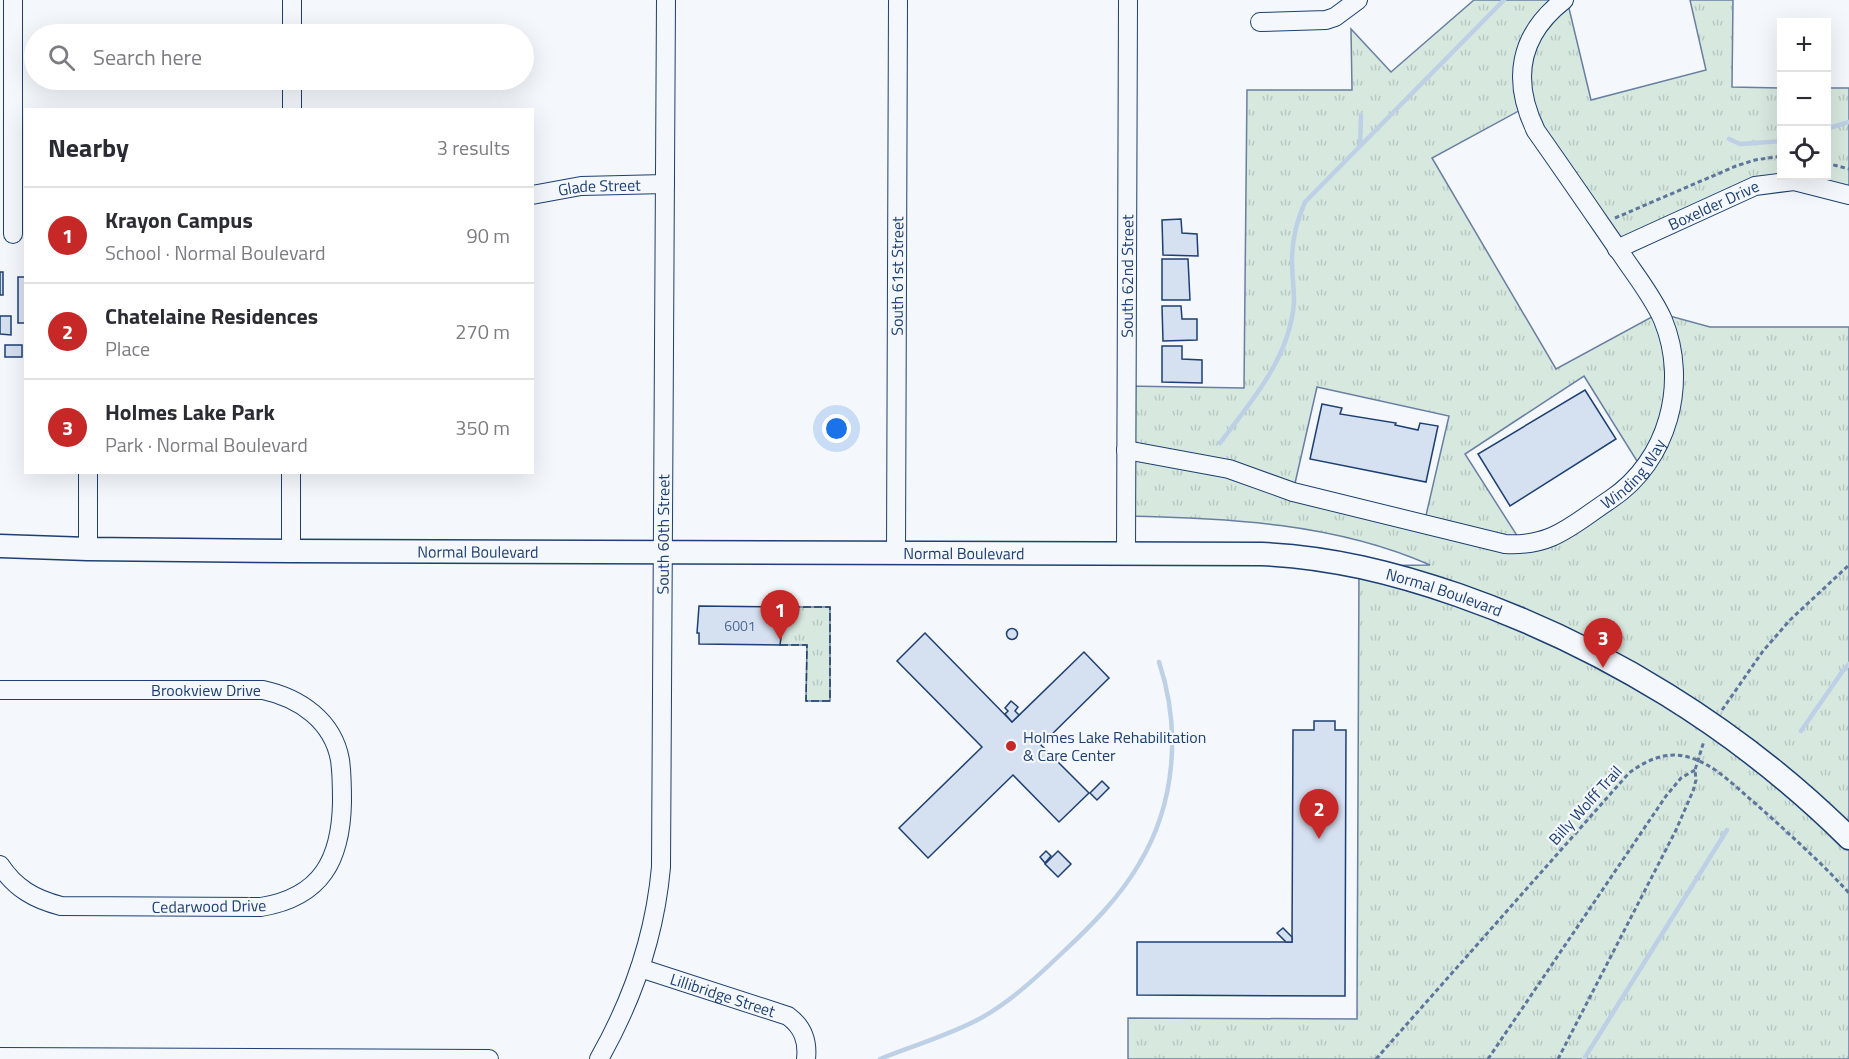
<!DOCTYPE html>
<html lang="en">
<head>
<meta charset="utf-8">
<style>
  body { margin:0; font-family:"Titillium Web",sans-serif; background:#f2f2f3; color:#2b2b33 }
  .controls { position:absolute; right:18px; top:18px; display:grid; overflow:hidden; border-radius:0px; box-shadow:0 6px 24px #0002 }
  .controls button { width:54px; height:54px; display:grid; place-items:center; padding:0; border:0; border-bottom:2px solid #e1e1e2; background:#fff; color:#2b2b33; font:30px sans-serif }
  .you { position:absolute; left:837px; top:429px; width:21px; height:21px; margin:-15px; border:4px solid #fff; border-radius:50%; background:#1a73e8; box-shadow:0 0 0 9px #1a73e833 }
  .badge { display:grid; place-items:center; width:39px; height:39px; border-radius:50%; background:#c62828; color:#fff; font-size:20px; font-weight:700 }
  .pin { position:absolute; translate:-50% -50px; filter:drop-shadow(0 2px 3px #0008) }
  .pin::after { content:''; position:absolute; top:32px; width:21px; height:18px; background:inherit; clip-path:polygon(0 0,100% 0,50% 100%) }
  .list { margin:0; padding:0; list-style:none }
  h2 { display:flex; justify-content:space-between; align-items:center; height:78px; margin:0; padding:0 24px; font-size:26px }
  h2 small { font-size:20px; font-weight:400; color:#7c7c81 }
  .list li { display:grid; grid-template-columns:39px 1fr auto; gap:18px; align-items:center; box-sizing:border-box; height:96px; padding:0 24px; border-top:2px solid #e1e1e2 }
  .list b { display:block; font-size:22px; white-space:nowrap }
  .list p { margin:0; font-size:20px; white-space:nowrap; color:#7c7c81 }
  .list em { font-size:20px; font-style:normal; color:#7c7c81 }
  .icon { flex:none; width:33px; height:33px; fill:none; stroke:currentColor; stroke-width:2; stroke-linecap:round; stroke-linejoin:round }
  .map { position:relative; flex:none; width:1849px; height:1059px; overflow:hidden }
  .search { position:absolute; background:#fff; box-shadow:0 6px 24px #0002; left:24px; top:24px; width:510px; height:66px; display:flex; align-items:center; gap:15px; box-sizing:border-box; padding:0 21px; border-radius:33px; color:#7c7c81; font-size:22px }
  .panel { position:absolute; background:#fff; box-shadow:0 6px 24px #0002; left:24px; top:108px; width:510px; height:366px; border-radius:0px }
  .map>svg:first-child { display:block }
</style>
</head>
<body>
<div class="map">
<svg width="1849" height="1059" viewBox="0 0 1849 1059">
  <defs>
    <pattern id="park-tufts" width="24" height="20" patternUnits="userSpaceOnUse" patternTransform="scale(1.5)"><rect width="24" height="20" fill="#d7e8df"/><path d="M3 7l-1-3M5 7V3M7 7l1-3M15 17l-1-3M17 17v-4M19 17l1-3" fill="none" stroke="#b8c8c3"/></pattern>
  </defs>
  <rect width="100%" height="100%" fill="#f4f7fb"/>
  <g fill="url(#park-tufts)" stroke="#687fa3" stroke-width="1.5" fill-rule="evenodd">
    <path d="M1474,0H1567L1591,100L1706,70L1690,0H1733L1732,87L1781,88L1782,176H1826L1827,88H1849V195L1774,182L1617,249L1526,107L1432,158L1556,369L1659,313L1710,327H1849V1059H1128V1018L1357,1019L1359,566L1430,565C1335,523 1228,518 1126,516V386L1244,388L1247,90H1352L1351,29L1391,72ZM1584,376L1642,469L1541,542L1523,545L1465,454ZM1317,387L1449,416L1424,524L1293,492Z"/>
    <polygon points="781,607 830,607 830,701 806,701 807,645 780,645 783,620 780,619"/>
  </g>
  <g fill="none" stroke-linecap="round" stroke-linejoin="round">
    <g stroke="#bed0e5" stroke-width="4.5">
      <polyline points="1826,129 1849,122"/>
      <polyline points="1729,139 1740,144 1782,141"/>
      <polyline points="1360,146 1361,115"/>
      <path d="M1220,443C1252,400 1290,358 1294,302C1294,288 1292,274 1292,260C1292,240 1297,220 1305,202L1504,0"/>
      <polyline points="1801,731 1842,672 1849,664"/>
      <path d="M880,1059C914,1045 948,1036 981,1018C1011,1001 1037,977 1062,953C1090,927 1120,897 1139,864C1176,803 1181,728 1159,662"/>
      <polyline points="1584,1059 1727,830"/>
    </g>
  </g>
  <g fill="#d5e0f0" stroke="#1d3f73" stroke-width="1.5">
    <polygon points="1181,219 1182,233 1197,234 1198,256 1163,255 1162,220"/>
    <polygon points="1162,259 1188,259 1190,300 1162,300"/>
    <rect x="0" y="272" width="3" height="23"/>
    <rect x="18" y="277" width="8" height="46"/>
    <polygon points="1162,306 1181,306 1182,319 1197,319 1197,340 1163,341"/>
    <polygon points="0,316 11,316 11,335 0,334"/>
    <rect x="5" y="345" width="17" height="12"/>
    <polygon points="1162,346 1182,346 1182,359 1202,360 1202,383 1162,382"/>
    <polygon points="1585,390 1616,439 1510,506 1478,454"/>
    <polygon points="1322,404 1342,408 1340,414 1396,423 1395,425 1418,430 1420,423 1438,426 1426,482 1310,459"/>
    <polygon points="699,606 781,607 780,619 783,619 780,645 699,644 699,633 697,633"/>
    <circle cx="1012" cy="634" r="5.5"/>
    <polygon points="925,633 1012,722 1084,652 1109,678 1041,745 1089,793 1059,822 1013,775 928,858 899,828 982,747 897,661"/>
    <polygon points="1011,701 1018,707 1015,711 1019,715 1012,722 1005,714 1008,711 1005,708"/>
    <polygon points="1314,721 1335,721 1335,730 1346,730 1345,996 1137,995 1137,942 1292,942 1293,730 1314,730"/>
    <polygon points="1102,781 1109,788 1097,800 1090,793"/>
    <polygon points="1046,851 1051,856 1045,863 1040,857"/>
    <polygon points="1058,851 1071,864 1058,877 1045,864"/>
    <polygon points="1283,928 1292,937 1292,942 1286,942 1277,933"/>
  </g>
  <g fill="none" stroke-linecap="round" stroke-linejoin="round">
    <g stroke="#1d3f73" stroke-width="20">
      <g id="minor">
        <polyline points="1260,22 1326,20 1335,17 1358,0"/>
        <polyline points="292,34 292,0"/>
        <polyline points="292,110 292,80"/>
        <path id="s1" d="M532,195L581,186L665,184"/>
        <polyline points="13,234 13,0"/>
        <path id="s2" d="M1617,249L1755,186L1794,181L1849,195"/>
        <path id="s3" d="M1126,450L1229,469L1293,492L1505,544C1553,547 1573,524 1611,499C1668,461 1689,383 1663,320C1653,297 1636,276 1622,255C1593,213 1565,172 1536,131C1511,80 1519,35 1564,0"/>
        <polyline points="88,549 88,472"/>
        <polyline points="291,551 291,472"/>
        <path id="s4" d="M896,554L898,0"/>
        <path id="s5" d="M1126,554L1128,0"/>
        <path id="s6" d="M0,690H263C300,698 333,721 340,760C342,774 342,788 342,802C341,859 322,897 261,907L61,906C34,899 15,888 0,865"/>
        <path id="s7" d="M640,968L788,1016C803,1027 808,1041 806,1059"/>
        <polyline points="0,1057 489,1059"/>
        <path id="s8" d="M599,1059C633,999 655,935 661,867L666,0"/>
      </g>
    </g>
    <g stroke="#1d3f73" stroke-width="25">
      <g id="major">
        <path id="s9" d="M0,546L88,549L291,551L1262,554C1331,557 1394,573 1458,595C1604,646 1739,729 1849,838"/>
      </g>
    </g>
    <g stroke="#5e769c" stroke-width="3" stroke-dasharray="4.5 3" stroke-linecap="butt">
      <polyline points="1826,163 1849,169"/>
      <polyline points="1615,218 1736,166 1755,160 1782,156"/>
      <polyline points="1722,710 1763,651 1790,620 1849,565"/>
      <path d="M1376,1059L1629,773C1645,761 1664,752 1684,756C1713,762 1734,786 1756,804C1788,833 1820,861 1849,893"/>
      <polyline points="1488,1059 1666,796 1681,778 1695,770"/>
      <polyline points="1558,1059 1676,830 1693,791 1696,780 1695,770 1704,741"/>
    </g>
    <use href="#minor" stroke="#f4f7fb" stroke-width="18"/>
    <use href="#major" stroke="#f4f7fb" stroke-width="22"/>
    <polyline stroke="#1d3f73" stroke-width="1.5" stroke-dasharray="8 3" stroke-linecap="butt" points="780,645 807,645 806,701 830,701 830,607 781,607"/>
  </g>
  <circle fill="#c62828" stroke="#f4f7fb" stroke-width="2" cx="1011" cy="746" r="6"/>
  <g text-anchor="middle" stroke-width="4.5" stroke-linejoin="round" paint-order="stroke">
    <g font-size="14" fill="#4b6792">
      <text x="740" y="631">6001</text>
    </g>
    <g font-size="16" fill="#1d3f73" stroke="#f4f7fb">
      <text dy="6" stroke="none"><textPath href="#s1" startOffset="68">Glade Street</textPath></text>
      <text dy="6" stroke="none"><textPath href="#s2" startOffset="106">Boxelder Drive</textPath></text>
      <text dy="6" stroke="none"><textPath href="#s4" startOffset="278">South 61st Street</textPath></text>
      <text dy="6" stroke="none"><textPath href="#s5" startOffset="278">South 62nd Street</textPath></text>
      <text dy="6" stroke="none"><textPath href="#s3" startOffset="543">Winding Way</textPath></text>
      <text dy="6" stroke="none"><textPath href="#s8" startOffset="536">South 60th Street</textPath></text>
      <text dy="6" stroke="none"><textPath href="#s9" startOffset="478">Normal Boulevard</textPath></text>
      <text dy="6" stroke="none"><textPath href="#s9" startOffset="964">Normal Boulevard</textPath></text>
      <text dy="6" stroke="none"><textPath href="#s9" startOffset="1449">Normal Boulevard</textPath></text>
      <text dy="6" stroke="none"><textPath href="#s6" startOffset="206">Brookview Drive</textPath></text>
      <text transform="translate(1585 805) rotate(-48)" y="6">Billy Wolff Trail</text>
      <text transform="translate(209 906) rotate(-1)" y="6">Cedarwood Drive</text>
      <text dy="6" stroke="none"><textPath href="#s7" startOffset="87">Lillibridge Street</textPath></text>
    </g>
    <g font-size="16" fill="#1d3f73" stroke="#f4f7fb" text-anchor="start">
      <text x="1023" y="743">Holmes Lake Rehabilitation<tspan x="1023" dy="18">&amp; Care Center</tspan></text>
    </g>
  </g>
</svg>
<div class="controls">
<button>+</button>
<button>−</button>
<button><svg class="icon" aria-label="locate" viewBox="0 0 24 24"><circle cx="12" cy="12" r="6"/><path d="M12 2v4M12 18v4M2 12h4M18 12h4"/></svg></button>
</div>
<div class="you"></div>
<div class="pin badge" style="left:780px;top:640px">1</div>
<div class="pin badge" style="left:1319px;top:839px">2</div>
<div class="pin badge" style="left:1603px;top:668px">3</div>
<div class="search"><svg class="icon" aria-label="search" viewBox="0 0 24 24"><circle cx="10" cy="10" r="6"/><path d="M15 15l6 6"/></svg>Search here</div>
<section class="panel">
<h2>Nearby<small>3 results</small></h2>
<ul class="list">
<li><span class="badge">1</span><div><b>Krayon Campus</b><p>School · Normal Boulevard</p></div><em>90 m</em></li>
<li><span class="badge">2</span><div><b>Chatelaine Residences</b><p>Place</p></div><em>270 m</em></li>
<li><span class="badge">3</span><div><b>Holmes Lake Park</b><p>Park · Normal Boulevard</p></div><em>350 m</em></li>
</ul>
</section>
</div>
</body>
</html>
